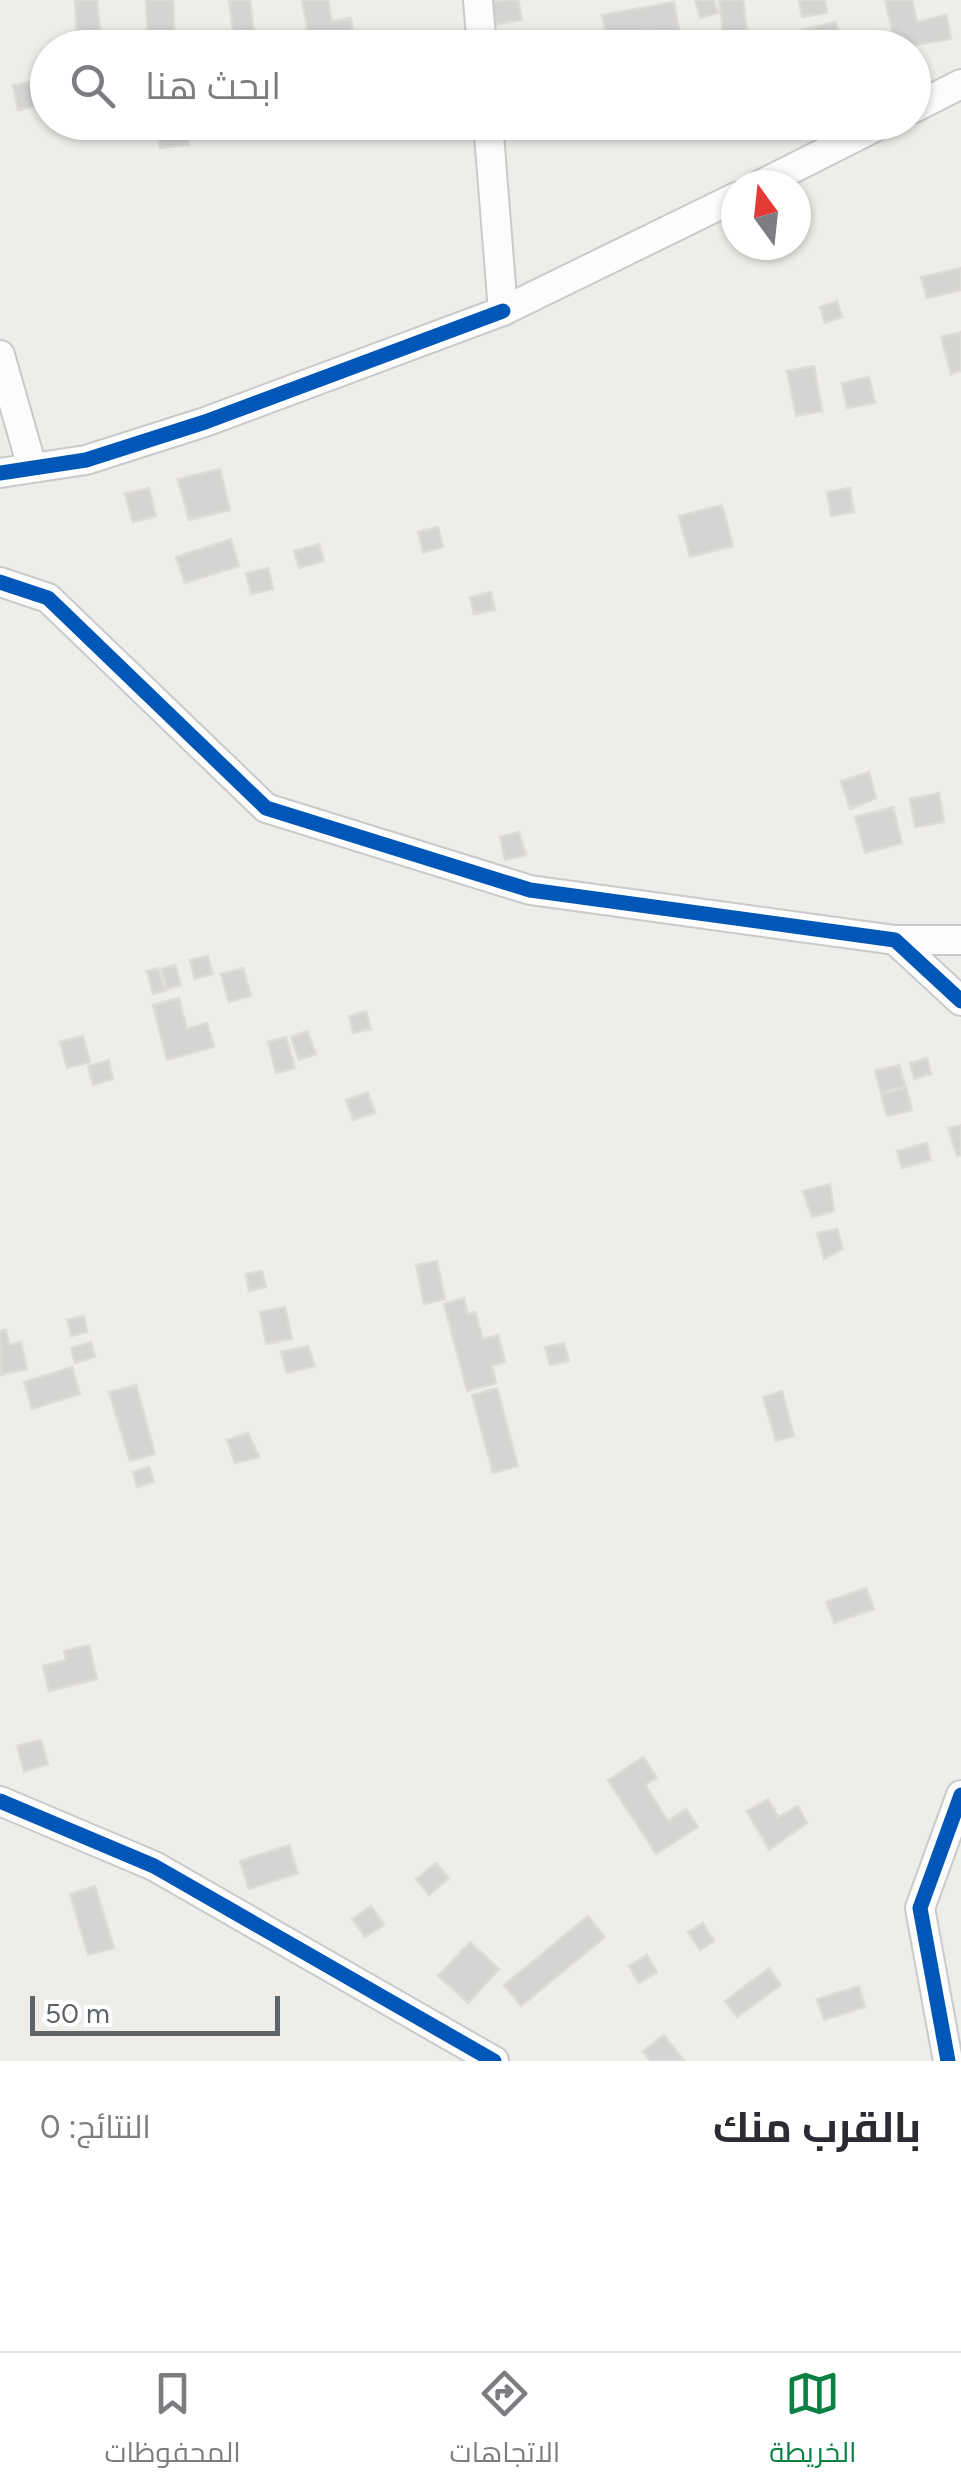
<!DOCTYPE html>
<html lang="ar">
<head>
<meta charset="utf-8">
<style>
  body { margin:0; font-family:Figtree,Cairo,sans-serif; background:#f2f2f3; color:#2b2b33; direction:rtl }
  .compass { position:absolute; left:721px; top:170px; width:90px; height:90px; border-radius:50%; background:#fff; box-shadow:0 2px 8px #0004; rotate:345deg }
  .scale { position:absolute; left:30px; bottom:25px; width:250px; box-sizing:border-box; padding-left:10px; border:5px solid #5e6367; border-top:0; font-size:28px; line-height:35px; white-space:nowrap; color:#5e6367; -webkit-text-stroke:8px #fff; paint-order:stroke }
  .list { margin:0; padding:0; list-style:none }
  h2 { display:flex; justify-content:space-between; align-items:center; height:130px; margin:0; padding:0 40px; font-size:42px }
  h2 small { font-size:32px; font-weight:400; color:#7c7c81 }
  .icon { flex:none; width:55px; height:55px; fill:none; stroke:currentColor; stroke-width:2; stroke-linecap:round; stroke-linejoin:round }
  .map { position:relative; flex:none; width:961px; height:2061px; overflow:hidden; direction:ltr }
  .search { position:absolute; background:#fff; box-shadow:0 2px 8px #0004; left:30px; right:30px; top:30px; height:110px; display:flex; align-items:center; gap:25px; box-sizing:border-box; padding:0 35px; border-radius:55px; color:#7c7c81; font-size:38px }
  .sheet { height:290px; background:#fff }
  nav { display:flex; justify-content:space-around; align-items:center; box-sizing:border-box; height:140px; border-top:2px solid #e1e1e2; background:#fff; font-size:28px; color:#7c7c81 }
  nav a { display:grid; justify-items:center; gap:5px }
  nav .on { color:#0b8043 }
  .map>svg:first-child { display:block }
</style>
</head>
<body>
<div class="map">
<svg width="961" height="2061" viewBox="0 0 961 2061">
  <rect width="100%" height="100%" fill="#efede9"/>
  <g fill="#d5d4d2" stroke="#dedcd8" stroke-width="2.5">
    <polygon points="75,0 97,0 101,40 77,41"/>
    <polygon points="146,0 173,0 175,48 148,48"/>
    <polygon points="229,0 250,0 256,48 235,48"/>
    <polygon points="302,0 328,0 332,21 351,18 354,38 310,45"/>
    <polygon points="518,0 522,20 494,25 490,1"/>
    <polygon points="695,0 714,0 718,13 700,18"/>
    <polygon points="743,0 749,48 725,48 719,1"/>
    <polygon points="799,0 825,0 827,13 802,17"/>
    <polygon points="885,0 912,0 917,22 946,15 951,39 896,48"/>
    <polygon points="674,2 682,48 653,48 650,30 607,37 602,15"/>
    <polygon points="836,22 842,48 806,48 802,30"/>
    <polygon points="39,80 43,105 18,110 13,85"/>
    <polygon points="157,122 186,122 189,145 160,148"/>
    <polygon points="241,122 265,122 266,134 243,137"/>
    <polygon points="961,268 961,290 927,298 921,277"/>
    <polygon points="837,301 842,317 825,323 820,307"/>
    <polygon points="961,332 961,371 951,374 941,337"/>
    <polygon points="814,366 822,411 796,416 787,371"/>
    <polygon points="869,377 875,403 847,408 842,383"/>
    <polygon points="220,469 230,510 189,520 178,479"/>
    <polygon points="149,488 156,516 133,522 125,494"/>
    <polygon points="850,488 854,512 831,516 827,492"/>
    <polygon points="722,505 733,546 690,557 679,516"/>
    <polygon points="438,527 443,547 423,553 418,532"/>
    <polygon points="231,539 239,566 185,583 176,557"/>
    <polygon points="319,544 324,561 299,568 294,551"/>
    <polygon points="268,568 273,589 251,594 246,573"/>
    <polygon points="491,592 495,610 474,614 470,597"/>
    <polygon points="869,772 876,798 850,809 841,781"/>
    <polygon points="939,793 944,822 915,827 910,799"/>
    <polygon points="893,807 902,843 865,853 855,817"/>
    <polygon points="519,832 526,855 505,860 500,837"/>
    <polygon points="208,956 213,974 195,979 190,960"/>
    <polygon points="175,965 181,985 167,989 161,969"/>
    <polygon points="158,968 165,991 153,994 147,971"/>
    <polygon points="243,968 251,996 229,1002 221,974"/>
    <polygon points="179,998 187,1029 207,1023 214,1047 167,1060 153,1005"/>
    <polygon points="366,1011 371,1029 353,1033 349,1016"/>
    <polygon points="307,1031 316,1054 299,1060 291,1037"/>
    <polygon points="83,1036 90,1062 67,1068 60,1042"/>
    <polygon points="286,1037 295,1068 276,1073 268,1042"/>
    <polygon points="927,1058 931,1074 914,1079 910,1063"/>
    <polygon points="109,1060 113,1079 93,1085 88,1066"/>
    <polygon points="899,1065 905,1086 881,1093 875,1071"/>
    <polygon points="906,1087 912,1110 887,1116 881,1094"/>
    <polygon points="368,1092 375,1113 353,1120 346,1100"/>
    <polygon points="961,1125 961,1155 957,1156 948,1128"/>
    <polygon points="927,1143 931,1160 902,1168 897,1151"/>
    <polygon points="830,1184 834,1211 812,1217 803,1191"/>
    <polygon points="837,1229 843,1249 824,1259 817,1233"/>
    <polygon points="437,1261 445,1299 424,1304 416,1265"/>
    <polygon points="262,1271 266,1287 249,1291 246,1274"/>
    <polygon points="464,1298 468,1314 475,1312 483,1339 498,1335 505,1362 492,1366 496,1383 467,1391 444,1304"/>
    <polygon points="285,1307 292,1339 266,1344 260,1312"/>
    <polygon points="84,1316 87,1332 71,1336 67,1320"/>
    <polygon points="6,1330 9,1345 21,1342 27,1369 1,1375 0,1331"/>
    <polygon points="91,1342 95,1357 75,1363 71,1348"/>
    <polygon points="564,1343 569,1361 550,1365 545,1347"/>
    <polygon points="308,1346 315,1366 287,1373 281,1352"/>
    <polygon points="72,1367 80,1394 32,1409 24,1382"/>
    <polygon points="136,1385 155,1454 130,1461 109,1392"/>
    <polygon points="497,1388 518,1466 493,1473 472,1395"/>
    <polygon points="782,1391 794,1436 776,1441 763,1397"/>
    <polygon points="248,1433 259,1457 235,1463 227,1440"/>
    <polygon points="149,1467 154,1482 137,1487 133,1472"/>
    <polygon points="866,1588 874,1609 834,1623 826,1602"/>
    <polygon points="89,1645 97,1679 49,1691 43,1666 66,1660 64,1651"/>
    <polygon points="41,1740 48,1764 24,1772 17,1746"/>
    <polygon points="643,1757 657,1778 645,1785 668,1821 686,1809 698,1827 656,1854 608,1780"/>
    <polygon points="768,1799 778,1817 798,1806 807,1823 769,1850 747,1811"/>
    <polygon points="289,1845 298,1873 249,1889 240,1861"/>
    <polygon points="436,1863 449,1878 429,1895 416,1879"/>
    <polygon points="95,1886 114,1948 88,1955 70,1894"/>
    <polygon points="371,1906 384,1925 365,1937 352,1919"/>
    <polygon points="588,1916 605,1937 521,2006 504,1985"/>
    <polygon points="703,1923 714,1941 700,1950 688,1932"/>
    <polygon points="470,1942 499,1969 468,2003 438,1976"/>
    <polygon points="647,1955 657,1972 639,1983 629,1966"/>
    <polygon points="769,1968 781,1985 737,2017 725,2001"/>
    <polygon points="859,1986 865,2007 824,2020 817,1999"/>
    <polygon points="664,2035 684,2061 650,2061 643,2051"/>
  </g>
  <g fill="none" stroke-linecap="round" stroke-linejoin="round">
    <g stroke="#cacaca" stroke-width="32">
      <g id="street">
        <polyline points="478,0 482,48"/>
        <polyline points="914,108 961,84"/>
        <polyline points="488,122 503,311 736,197"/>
        <polyline points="760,185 885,122"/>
        <polyline points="0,355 32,467"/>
        <polyline points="0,473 86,460 205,422 503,311"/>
        <polyline points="0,582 48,598 266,808 530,890 895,940 961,1001"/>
        <polyline points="895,940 961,940"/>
        <polyline points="0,1801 154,1866 494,2061"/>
        <polyline points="948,2061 920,1908 961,1795"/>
      </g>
    </g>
    <use href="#street" stroke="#fdfcfc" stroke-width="28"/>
    <g stroke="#fff" stroke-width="21">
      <g id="cycleway">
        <polyline points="0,473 86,460 205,422 503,311"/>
        <polyline points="0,582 48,598 266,808 530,890 895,940 961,1001"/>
        <polyline points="0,1801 154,1866 494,2061"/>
        <polyline points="948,2061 920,1908 961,1795"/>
      </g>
    </g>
    <use href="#cycleway" stroke="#0057b8" stroke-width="15"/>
  </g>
</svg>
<svg class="compass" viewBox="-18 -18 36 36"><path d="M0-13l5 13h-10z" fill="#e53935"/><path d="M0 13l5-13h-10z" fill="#7c7c81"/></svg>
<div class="scale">50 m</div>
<div class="search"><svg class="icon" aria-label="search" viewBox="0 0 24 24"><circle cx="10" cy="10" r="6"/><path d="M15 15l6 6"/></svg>ابحث هنا</div>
</div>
<section class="sheet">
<h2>بالقرب منك<small>النتائج: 0</small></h2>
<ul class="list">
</ul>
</section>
<nav>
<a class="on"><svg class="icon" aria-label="map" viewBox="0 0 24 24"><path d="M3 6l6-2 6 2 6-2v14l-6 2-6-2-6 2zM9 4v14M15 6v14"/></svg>الخريطة</a>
<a><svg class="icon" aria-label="directions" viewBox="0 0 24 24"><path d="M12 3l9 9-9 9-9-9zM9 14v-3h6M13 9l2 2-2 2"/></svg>الاتجاهات</a>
<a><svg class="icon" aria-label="saved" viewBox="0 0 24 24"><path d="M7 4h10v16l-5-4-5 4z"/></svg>المحفوظات</a>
</nav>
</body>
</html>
